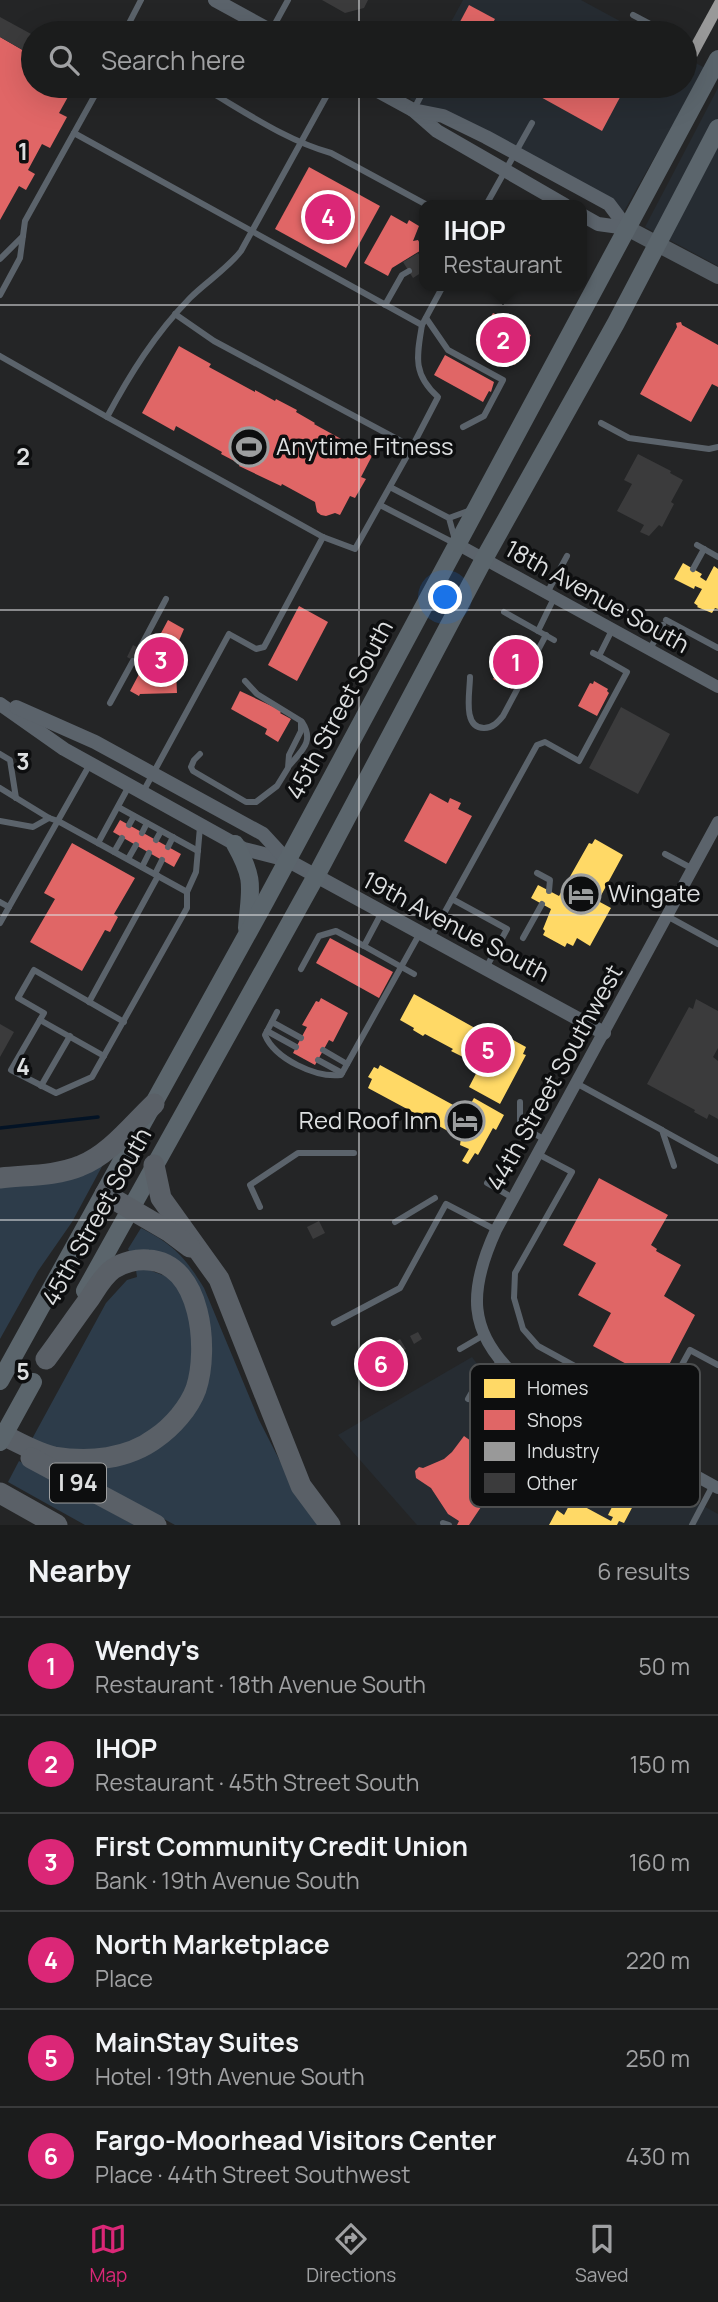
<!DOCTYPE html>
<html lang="en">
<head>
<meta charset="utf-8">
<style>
  body { margin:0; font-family:Manrope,sans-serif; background:#242525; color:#f1f3f6 }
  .you { position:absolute; left:446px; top:598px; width:24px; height:24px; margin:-18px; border:5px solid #fff; border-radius:50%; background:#1a73e8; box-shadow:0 0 0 10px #1a73e833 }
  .badge { display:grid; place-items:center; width:46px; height:46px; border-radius:50%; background:#db2777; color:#fff; font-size:23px; font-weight:700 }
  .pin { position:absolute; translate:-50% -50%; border:4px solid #fff; box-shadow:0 2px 7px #0006 }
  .popup { position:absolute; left:419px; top:200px; width:168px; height:91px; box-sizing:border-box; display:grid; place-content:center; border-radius:14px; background:#1b1c1c; filter:drop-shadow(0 2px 5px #0005); font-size:23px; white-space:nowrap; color:#a0a1a3 }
  .popup b { font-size:26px; color:#f1f3f6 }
  .popup::after { content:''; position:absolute; left:50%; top:100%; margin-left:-14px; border:14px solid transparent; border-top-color:#1b1c1c }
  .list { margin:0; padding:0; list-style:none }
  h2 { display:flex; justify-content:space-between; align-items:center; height:91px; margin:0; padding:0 28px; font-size:30px }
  h2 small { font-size:23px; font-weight:400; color:#a0a1a3 }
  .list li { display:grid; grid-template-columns:46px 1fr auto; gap:21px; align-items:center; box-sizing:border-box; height:98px; padding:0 28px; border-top:2px solid #393a3b }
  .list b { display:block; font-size:26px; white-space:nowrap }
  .list p { margin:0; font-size:23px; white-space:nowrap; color:#a0a1a3 }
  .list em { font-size:23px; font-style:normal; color:#a0a1a3 }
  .icon { flex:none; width:38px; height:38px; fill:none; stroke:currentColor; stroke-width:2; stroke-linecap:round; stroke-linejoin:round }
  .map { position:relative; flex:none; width:718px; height:1525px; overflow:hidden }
  .search { position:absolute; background:#1b1c1c; box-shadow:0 7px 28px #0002; left:21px; right:21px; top:21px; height:77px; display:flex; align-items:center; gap:18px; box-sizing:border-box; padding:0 24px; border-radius:38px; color:#a0a1a3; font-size:26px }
  .sheet { height:679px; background:#1b1c1c }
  nav { display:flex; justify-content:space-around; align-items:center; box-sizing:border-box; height:98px; border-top:2px solid #393a3b; background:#1b1c1c; font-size:19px; color:#a0a1a3 }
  nav a { display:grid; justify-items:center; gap:4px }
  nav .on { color:#db2777 }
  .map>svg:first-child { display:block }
</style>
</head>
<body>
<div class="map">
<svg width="718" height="1525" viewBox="0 0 718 1525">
  <rect width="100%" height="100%" fill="#242526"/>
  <g fill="#262c32">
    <polygon points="463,0 581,0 642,33 445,33"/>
    <polygon points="685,57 705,68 623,213 410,99 417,86 685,86"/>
    <polygon points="718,88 718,266 645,227"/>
    <polygon points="472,1357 491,1383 509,1398 718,1514 718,1525 417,1525 338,1435"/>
  </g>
  <g fill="#2d3c4a">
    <polygon points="106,1159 72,1222 38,1271 0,1339 0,1183"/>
    <path d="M141,1228C174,1245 185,1257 204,1288L259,1420L281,1463L320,1525H175L85,1476L87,1468L190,1417L200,1294L131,1255L128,1249Z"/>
    <polygon points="136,1270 149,1270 168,1277 183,1293 197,1349 183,1399 154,1433 107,1452 58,1449 32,1439 106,1303 127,1280 137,1277"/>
    <polygon points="19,1461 134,1525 85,1525 8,1482"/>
  </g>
  <g fill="#ffd966">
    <polygon points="683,563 702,574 700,577 706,581 714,566 718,569 718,609 715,608 712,613 697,607 698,606 694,603 702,589 695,586 694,589 674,579"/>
    <polygon points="595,839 623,855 598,901 611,908 590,946 577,938 573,946 567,943 565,947 543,935 545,931 543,929 551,909 531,898 538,885 559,896 589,843 592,844"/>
    <polygon points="414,994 500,1042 504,1035 526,1047 523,1054 526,1055 500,1104 469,1087 481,1064 464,1055 463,1057 451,1051 453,1049 425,1034 423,1036 413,1030 414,1028 400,1020"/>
    <polygon points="380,1065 466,1112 474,1098 504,1115 496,1130 493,1128 478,1155 475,1153 468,1164 462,1161 469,1149 460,1145 461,1138 368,1088 372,1079 368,1077 374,1067 378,1069"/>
    <polygon points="618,1495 634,1504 624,1523 619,1521 617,1525 549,1525 557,1510 564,1515 572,1500 611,1521 613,1517 608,1515"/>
  </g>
  <g fill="#e06666">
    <polygon points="469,5 495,19 487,33 454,33"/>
    <polygon points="0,37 33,56 33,86 74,86 59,113 67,117 50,148 42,144 28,170 35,174 26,190 19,186 0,220"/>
    <polygon points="542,86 626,86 602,131 537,95"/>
    <polygon points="309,167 380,206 346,268 275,229"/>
    <polygon points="391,215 407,224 409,220 419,226 413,241 418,240 423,249 392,268 388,276 364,263"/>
    <polygon points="493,313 524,328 522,331 531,335 515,365 500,356 497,360 489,356 492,352 476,344"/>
    <polygon points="681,322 682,325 718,345 718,387 712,384 691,422 640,394 677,327 676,323"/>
    <polygon points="179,346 211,364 209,367 255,392 255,390 275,401 276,399 297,410 296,412 315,423 314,424 372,456 361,477 366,479 355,498 350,496 340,515 335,513 326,516 321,515 317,512 315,502 282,484 281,486 239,466 240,464 221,454 222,452 176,426 174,431 142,413"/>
    <polygon points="445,355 494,382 491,392 489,391 483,402 434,375"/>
    <polygon points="299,606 328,622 297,681 268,665"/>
    <polygon points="168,620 184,629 175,650 177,693 140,694 139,696 130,691"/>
    <polygon points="514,638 530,647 525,658 528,660 512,689 493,679 507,659 503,657"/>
    <polygon points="594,681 608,689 607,691 609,693 597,716 578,706 590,683 593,684"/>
    <polygon points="240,691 282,711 280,713 291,719 278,742 265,734 267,729 231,709"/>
    <polygon points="430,793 448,803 450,798 461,803 458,809 472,816 446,864 404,841"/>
    <polygon points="120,820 181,854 174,867 113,832"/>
    <polygon points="72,843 135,878 114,914 118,917 110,932 105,930 82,971 30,942 55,899 44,893"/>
    <polygon points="330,938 393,972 379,998 316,963"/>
    <polygon points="321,998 348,1013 333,1042 329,1040 315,1065 293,1053 307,1027 302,1025 316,1001 319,1002"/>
    <polygon points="599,1178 668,1215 651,1245 657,1249 656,1251 681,1265 664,1296 695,1315 660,1382 593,1346 611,1313 578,1295 596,1263 563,1245"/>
    <polygon points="477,1430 516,1449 513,1454 515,1456 469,1525 457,1525 459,1521 448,1514 431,1488 416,1478 415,1471 419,1467 423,1468 444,1459 452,1452 464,1436 471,1441"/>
  </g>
  <polygon fill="#999" points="715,0 718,0 718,18 697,57 687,51"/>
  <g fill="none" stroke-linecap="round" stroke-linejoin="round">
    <polyline stroke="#031325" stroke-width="3.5" points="0,1128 98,1117"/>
  </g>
  <g fill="#3b3b3c">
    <polygon points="322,0 368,0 364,8 345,13"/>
    <polygon points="0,17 33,35 33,56 0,37"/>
    <polygon points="418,253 424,263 424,271 413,278 403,262"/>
    <polygon points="638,454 671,471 670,473 683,480 671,502 674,504 662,527 659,525 649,536 640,532 644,525 617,511 632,484 624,480"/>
    <polygon points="133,645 150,654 143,666 127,657"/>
    <polygon points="621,707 670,734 638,794 589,768"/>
    <polygon points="696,999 718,1011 718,1048 713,1057 718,1061 718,1119 709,1114 707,1119 694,1112 695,1110 647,1084 689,1007 693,1009"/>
    <polygon points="0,1024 14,1032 0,1057"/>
    <polygon points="319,1221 325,1233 313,1239 307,1227"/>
    <polygon points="418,1332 422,1339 414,1344 410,1336"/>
    <polygon points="385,1339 388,1345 400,1339 406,1349 397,1354 402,1363 399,1365 403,1372 374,1387 356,1354"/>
  </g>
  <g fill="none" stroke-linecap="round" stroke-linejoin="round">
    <g stroke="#5b636b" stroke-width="6">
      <polyline points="633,15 667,33"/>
      <polyline points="271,31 288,0"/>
      <polyline points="124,33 141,0"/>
      <path d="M200,86C241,109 284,140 331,153L427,205"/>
      <polyline points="414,109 426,86"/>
      <polyline points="74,133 422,325 443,286"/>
      <polyline points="486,205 532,123"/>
      <polyline points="0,259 23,236"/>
      <polyline points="423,262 424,261"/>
      <polyline points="0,295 20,258 25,221 100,86"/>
      <polyline points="385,305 402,275 409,271"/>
      <polyline points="426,318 448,350 503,380 484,416 463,427"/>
      <path d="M0,356L107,417C130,374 155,334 190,298C206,282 227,269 241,251L332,86"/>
      <polyline points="107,417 323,537 355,549 412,447 214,341 175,314"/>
      <polyline points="601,423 629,438 709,449 718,447"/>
      <path d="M412,447L438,397C412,374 417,355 422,325"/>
      <polyline points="390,487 449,518 455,540"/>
      <polyline points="380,505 456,544"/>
      <polyline points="449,518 471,510"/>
      <polyline points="697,545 718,557"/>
      <polyline points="693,569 704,549"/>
      <polyline points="547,593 567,556"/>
      <polyline points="504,612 538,631"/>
      <polyline points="666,620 718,648"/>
      <polyline points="554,640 538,631 554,598"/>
      <polyline points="140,648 166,599"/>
      <polyline points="650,649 663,625"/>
      <polyline points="593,653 599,656 612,630"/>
      <path d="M470,677C470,692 462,728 484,728C493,728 498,722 503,716L546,635"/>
      <polyline points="110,703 133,661"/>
      <polyline points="0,754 10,760 16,798"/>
      <polyline points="200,754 194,760 191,767 193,771 246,802 256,802 277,786 288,768 289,755 301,731 301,721 257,694 245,681"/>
      <path d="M289,766C301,751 315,742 302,722"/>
      <polyline points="0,788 49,818 58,821 187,892 196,872 200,827"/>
      <polyline points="143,792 229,634 256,649 264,647 323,537"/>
      <polyline points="118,807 198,851"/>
      <polyline points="0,821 33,827 49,818"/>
      <polyline points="129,825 134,816"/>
      <polyline points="142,833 147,823"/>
      <polyline points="156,840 161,831"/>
      <polyline points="98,843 129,786"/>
      <polyline points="168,847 173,837"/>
      <polyline points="114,852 122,838"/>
      <polyline points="665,854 693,869"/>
      <polyline points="128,859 136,845"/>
      <polyline points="142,867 149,853"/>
      <polyline points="537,873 550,880 549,891"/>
      <polyline points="155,874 162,860"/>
      <polyline points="452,899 507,929 486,968"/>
      <polyline points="0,902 9,907 90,764"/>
      <polyline points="382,912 364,946 414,974"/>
      <polyline points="667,916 718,944"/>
      <polyline points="0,923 9,907"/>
      <polyline points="431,937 537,745 545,742 579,761 627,672 599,656"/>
      <polyline points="523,938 542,904"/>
      <polyline points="301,969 319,936 336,931 364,946"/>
      <polyline points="89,1002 158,876"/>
      <path d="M277,1012L265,1035C275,1059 316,1078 341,1075L420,933"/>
      <polyline points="40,1020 104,1056"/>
      <polyline points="124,1022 34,970 18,998 44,1013 11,1070 56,1093 92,1077 187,908 187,892"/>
      <polyline points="272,1022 301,1038"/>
      <polyline points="267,1031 296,1047"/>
      <polyline points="323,1050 347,1064"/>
      <polyline points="318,1060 342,1073"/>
      <polyline points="576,1083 662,1130 674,1166"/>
      <polyline points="41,1086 70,1036"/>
      <polyline points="520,1102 520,1125 545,1140"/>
      <polyline points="662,1130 718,1161"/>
      <polyline points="538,1154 572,1172 515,1273 514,1298 523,1329 538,1346 657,1411"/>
      <polyline points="487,1183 513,1198"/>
      <polyline points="260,1207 250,1185 298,1153 354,1153"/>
      <polyline points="395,1222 435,1198"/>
      <polyline points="334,1323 400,1288 446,1204 496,1230"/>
      <polyline points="460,1349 484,1335"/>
      <polyline points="468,1399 476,1385 499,1362"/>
      <polyline points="638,1445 690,1350 718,1365"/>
      <polyline points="555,1461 581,1414"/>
      <polyline points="444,1525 443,1523 449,1525"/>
      <polyline points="692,1525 713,1485"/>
    </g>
    <g stroke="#5b636b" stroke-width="12">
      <polyline points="457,544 718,687"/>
      <path d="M718,822L496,1230C469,1289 466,1332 518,1378L718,1488"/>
    </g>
    <g stroke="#5b636b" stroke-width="14">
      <polyline points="215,0 275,33"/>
      <polyline points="369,86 413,110 437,131 565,205"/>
      <polyline points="413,110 443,116 486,137 609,204 627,228"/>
      <polyline points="582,215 598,224 627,228"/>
      <polyline points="0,704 64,749 244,849 287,860 604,1033"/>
      <polyline points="16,707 95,742 263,834 286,859"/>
    </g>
    <polyline stroke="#545c63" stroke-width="16" points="627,228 718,276"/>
    <g stroke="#5b656c" stroke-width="18">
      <path d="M235,844C256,881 250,888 247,928"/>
      <polyline points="85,1291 316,876 484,559 616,323 718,128"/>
      <polyline points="0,1381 265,902 718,59"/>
    </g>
    <g stroke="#5a6067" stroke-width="21">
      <polyline points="154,1165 161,1198 219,1279 301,1486 330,1525"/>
      <path d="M0,1178C26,1175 56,1176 80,1166C109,1155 132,1125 154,1104"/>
      <polyline points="105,1194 170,1232 190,1247"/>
      <path d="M0,1434C17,1441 36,1453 54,1457C89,1463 128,1459 156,1438C172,1427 189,1408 196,1389C209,1350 202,1263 148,1260C137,1259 123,1262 113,1269C103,1276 96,1289 90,1298C75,1318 61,1339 46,1359"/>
      <polyline points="31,1458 156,1525"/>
      <polyline points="0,1493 57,1525"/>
    </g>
    <polyline stroke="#5b656c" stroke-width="18" points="0,1442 33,1382"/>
  </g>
  <path fill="none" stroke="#dddfe0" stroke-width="2" stroke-opacity="0.55" d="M359,0V33M359,86V1525M0,305H718M0,610H718M0,915H718M0,1220H718"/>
  <defs>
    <g id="stadium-ring" transform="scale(2.0125)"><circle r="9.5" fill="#0d0e0f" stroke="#9c9e9f" stroke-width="1.5"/><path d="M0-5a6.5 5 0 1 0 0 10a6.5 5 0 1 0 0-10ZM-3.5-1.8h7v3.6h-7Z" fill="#9c9e9f"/></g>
    <g id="hotel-ring" transform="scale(2.0125)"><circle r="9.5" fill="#0d0e0f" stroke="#9c9e9f" stroke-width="1.5"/><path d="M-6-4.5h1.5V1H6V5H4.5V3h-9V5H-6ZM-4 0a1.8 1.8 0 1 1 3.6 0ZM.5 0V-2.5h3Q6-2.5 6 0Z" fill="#9c9e9f"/></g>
  </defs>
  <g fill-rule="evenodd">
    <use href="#stadium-ring" x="249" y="447"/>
    <use href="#hotel-ring" x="581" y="894"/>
    <use href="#hotel-ring" x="465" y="1121"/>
  </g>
  <g text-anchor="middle" stroke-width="7" stroke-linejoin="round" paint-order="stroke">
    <rect fill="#0d0e0f" stroke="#9fa0a1" stroke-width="2" x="50" y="1463.5" width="56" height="39" rx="5"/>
    <g font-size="23" font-weight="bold" fill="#dddfe0">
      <text x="78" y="1491">I 94</text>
    </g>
    <g font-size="24" fill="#dddfe0" stroke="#0d0e0f" text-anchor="start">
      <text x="276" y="455">Anytime Fitness</text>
      <text x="608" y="902">Wingate</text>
      <text x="438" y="1129" text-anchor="end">Red Roof Inn</text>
    </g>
    <g font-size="24" fill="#dddfe0" stroke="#0d0e0f">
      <text transform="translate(597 597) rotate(29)" y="8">18th Avenue South</text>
      <text transform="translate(340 710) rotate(-62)" y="8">45th Street South</text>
      <text transform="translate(456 927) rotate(28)" y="8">19th Avenue South</text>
      <text transform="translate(555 1078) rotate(-61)" y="8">44th Street Southwest</text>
      <text transform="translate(97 1217) rotate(-61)" y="8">45th Street South</text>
    </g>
  </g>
  <rect x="470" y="1364" width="230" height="143" rx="10" fill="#0d0e0f" stroke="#4b4d4e" stroke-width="2"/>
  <rect x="484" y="1379" width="31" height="19" fill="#ffd966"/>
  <rect x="484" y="1410" width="31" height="20" fill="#e06666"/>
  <rect x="484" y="1442" width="31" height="19" fill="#999"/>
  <rect x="484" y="1473" width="31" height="20" fill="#3b3b3c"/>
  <g font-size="19" fill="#dddfe0">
    <text x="527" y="1395">Homes</text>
    <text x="527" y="1427">Shops</text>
    <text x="527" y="1458">Industry</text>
    <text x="527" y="1490">Other</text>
  </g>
  <g font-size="23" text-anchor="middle" font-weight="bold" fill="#dddfe0" stroke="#0d0e0f" stroke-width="7" stroke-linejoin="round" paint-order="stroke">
    <text x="23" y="160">1</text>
    <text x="23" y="465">2</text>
    <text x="23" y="770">3</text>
    <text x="23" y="1075">4</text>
    <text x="23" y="1380">5</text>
  </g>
</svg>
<div class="you"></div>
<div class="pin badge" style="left:516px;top:662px">1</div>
<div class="pin badge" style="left:503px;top:340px">2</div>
<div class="popup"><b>IHOP</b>Restaurant</div>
<div class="pin badge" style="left:161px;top:660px">3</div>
<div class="pin badge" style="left:328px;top:217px">4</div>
<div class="pin badge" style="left:488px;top:1050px">5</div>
<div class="pin badge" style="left:381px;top:1364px">6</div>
<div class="search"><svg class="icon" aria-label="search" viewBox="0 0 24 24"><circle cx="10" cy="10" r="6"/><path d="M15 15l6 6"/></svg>Search here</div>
</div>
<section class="sheet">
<h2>Nearby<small>6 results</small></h2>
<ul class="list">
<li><span class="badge">1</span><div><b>Wendy's</b><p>Restaurant · 18th Avenue South</p></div><em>50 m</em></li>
<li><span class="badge">2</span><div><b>IHOP</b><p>Restaurant · 45th Street South</p></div><em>150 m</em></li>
<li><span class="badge">3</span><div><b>First Community Credit Union</b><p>Bank · 19th Avenue South</p></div><em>160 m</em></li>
<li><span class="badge">4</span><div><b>North Marketplace</b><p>Place</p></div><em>220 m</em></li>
<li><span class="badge">5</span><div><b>MainStay Suites</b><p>Hotel · 19th Avenue South</p></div><em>250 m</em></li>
<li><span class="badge">6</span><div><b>Fargo-Moorhead Visitors Center</b><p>Place · 44th Street Southwest</p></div><em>430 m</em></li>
</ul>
</section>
<nav>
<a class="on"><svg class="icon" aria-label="map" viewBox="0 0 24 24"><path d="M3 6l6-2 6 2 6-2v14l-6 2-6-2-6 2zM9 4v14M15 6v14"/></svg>Map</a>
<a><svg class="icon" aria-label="directions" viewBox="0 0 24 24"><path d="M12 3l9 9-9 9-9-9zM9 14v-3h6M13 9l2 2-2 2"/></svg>Directions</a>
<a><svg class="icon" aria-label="saved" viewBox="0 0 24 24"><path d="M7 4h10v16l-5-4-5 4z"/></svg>Saved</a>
</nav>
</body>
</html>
